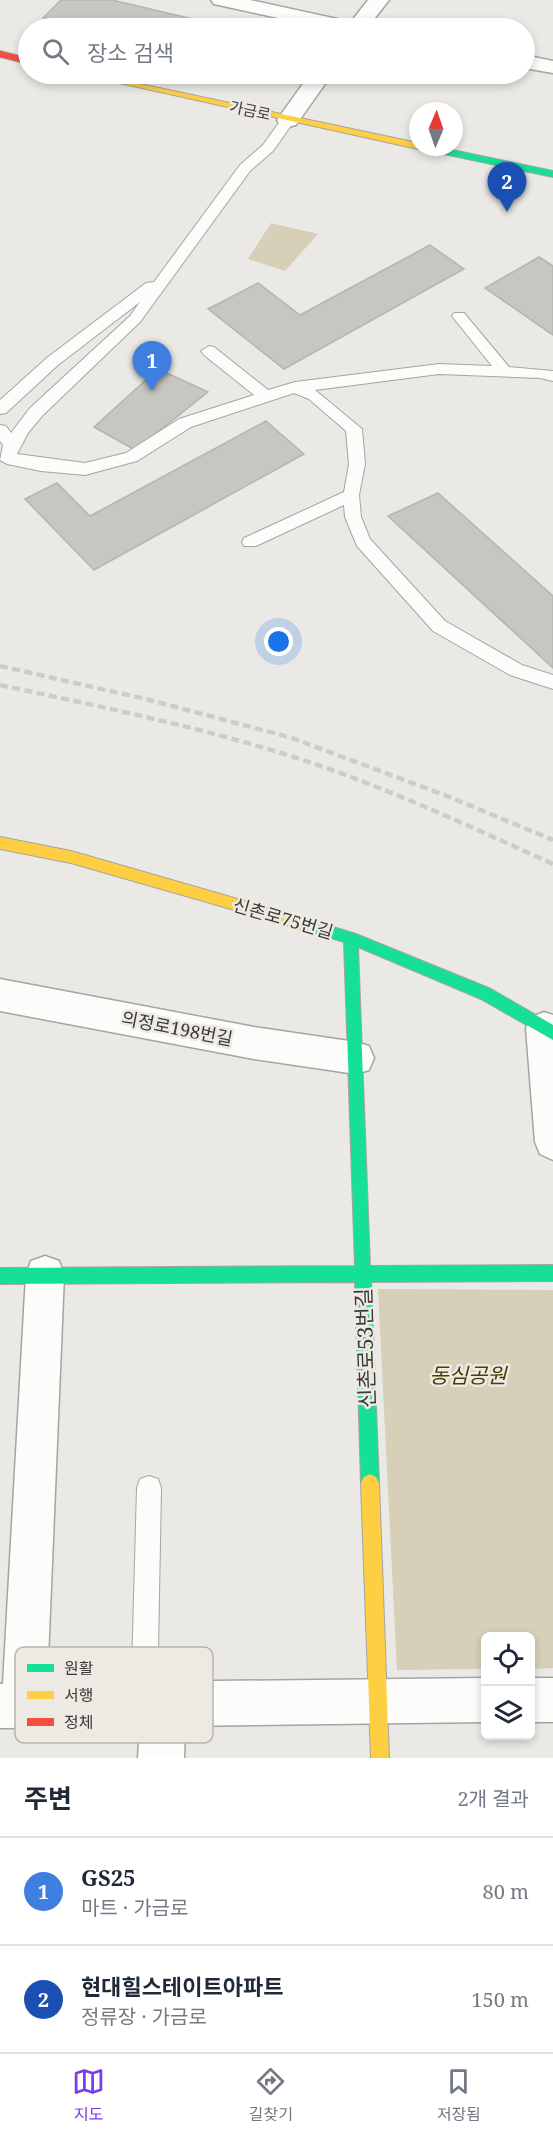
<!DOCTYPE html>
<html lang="ko">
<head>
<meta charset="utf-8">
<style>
  body { margin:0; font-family:"Noto Serif","Noto Sans KR",serif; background:#f2f2f3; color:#1f2937 }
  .controls { position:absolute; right:18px; bottom:18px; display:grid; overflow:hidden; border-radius:9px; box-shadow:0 3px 9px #0003 }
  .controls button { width:54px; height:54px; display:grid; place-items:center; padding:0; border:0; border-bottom:2px solid #e0e1e3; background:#fff; color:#1f2937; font:30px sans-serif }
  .compass { position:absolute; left:409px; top:102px; width:54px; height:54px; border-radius:50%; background:#fff; box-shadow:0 3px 9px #0003; rotate:2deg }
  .you { position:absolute; left:279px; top:642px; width:21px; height:21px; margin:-15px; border:4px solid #fff; border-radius:50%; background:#1a73e8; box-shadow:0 0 0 9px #1a73e833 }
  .badge { display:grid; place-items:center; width:39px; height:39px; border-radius:50%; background:#7c3aed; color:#fff; font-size:20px; font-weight:700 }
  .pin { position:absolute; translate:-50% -50px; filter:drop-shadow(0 2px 3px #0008) }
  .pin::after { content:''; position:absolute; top:32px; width:21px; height:18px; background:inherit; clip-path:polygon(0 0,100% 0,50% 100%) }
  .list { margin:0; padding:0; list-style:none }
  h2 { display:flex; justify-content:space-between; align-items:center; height:78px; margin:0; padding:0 24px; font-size:26px }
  h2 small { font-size:20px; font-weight:400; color:#747a83 }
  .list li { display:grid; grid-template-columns:39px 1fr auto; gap:18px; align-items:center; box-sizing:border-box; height:108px; padding:0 24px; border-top:2px solid #e0e1e3 }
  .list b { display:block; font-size:22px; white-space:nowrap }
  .list p { margin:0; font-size:20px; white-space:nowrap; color:#747a83 }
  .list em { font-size:20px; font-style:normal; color:#747a83 }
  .icon { flex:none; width:33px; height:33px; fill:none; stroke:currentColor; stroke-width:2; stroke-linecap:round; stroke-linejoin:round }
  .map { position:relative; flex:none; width:553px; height:1758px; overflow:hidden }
  .search { position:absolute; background:#fff; box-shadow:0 3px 9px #0003; left:18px; right:18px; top:18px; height:66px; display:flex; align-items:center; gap:15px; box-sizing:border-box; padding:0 21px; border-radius:33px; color:#747a83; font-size:22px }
  .sheet { height:294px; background:#fff }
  nav { display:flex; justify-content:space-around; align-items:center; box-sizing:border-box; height:84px; border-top:2px solid #e0e1e3; background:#fff; font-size:16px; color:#747a83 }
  nav a { display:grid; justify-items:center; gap:3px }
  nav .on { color:#7c3aed }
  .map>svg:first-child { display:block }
</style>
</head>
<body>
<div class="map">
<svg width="553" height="1758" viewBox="0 0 553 1758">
  <rect width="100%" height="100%" fill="#ebe9e5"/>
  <g fill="#d7cfb7">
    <polygon points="271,223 318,234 285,271 248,259"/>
    <polygon points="378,1289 553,1290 553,1668 531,1669 530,1636 486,1636 485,1669 397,1670"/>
  </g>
  <g fill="#c7c6c3" stroke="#b6b4b1" stroke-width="1.5">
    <polygon points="61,0 112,0 197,20 192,27 200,28 87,28 43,18"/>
    <polygon points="430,245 464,269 284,369 208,309 258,283 300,315"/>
    <polygon points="539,257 553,266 553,335 485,288"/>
    <polygon points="158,369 208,392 135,450 94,427"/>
    <polygon points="266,421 304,454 94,570 25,499 57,483 90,516"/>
    <polygon points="438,493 553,596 553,668 388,516"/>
  </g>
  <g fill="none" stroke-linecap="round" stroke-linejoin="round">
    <g stroke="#a5a4a1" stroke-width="2">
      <g id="lane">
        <polygon points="288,116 295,120 273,151 250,171 140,322 42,416 28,433 17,454 85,463 126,453 179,419 254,395 204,355 201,351 209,346 214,347 268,390 295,382 439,364 492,366 452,316 454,313 464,313 509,367 553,371 553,381 540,378 439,374 315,390 362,429 365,464 359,495 361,517 370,539 445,621 522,665 553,675 553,689 510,675 433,631 357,546 345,517 344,505 256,546 244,546 242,542 244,538 344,492 349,464 346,431 309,399 294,393 191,427 137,461 85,475 41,471 7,464 0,460 3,445 0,441 0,425 6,426 11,433 30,408 130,316 140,302 58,365 6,413 0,414 0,400 48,357 146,283 154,282 240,165 263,145 283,117"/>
        <polygon points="149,1476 158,1479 161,1488 157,1705 153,1714 144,1718 135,1714 131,1705 137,1488 140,1479"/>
      </g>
    </g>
    <g stroke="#a5a4a1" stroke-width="3">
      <g id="street">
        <polygon points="211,0 250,0 351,22 368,0 389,0 367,28 324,28 214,4"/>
        <polygon points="524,55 553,61 553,73 524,68"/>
        <polygon points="310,74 332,74 296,125 288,127 280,125 277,120"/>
        <polygon points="0,979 254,1027 356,1042 369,1046 374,1058 369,1070 356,1074 254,1059 0,1011"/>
        <polygon points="544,1012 553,1015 553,1160 540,1154 535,1142 526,1028 532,1017"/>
        <polygon points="45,1256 59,1261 64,1275 47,1683 486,1678 486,1722 185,1726 184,1758 138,1758 140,1727 0,1728 0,1684 3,1684 26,1275 31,1261"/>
        <rect x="530" y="1678" width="23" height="44"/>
      </g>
    </g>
    <g stroke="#a5a4a1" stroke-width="2">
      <g id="fast">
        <polygon points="420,147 438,147 553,171 553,177 425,150"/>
        <polygon points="307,919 356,934 491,989 553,1025 553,1040 481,999 358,947 370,1266 553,1265 553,1281 371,1282 379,1483 376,1489 370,1492 364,1489 361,1483 355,1282 0,1284 0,1268 355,1266 344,942 302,929 300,925 302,921"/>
      </g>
    </g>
    <g stroke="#a5a4a1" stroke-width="2">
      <g id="slow">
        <polygon points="79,74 93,74 418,143 418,147 422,147 418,149"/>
        <polygon points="0,837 71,851 307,919 312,921 314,925 312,929 307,931 71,863 0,849"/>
        <polygon points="370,1474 376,1477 379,1483 389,1758 371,1758 361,1483 364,1477"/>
      </g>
    </g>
    <g stroke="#a5a4a1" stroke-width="2">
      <polygon id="jam" points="0,51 28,58 28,64 0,57"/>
    </g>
    <use href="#lane" fill="#fcfcfb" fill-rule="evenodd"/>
    <use href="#street" fill="#fcfcfb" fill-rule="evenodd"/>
    <use href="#fast" fill="#16e098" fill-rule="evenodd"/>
    <use href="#slow" fill="#ffcf43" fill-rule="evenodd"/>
    <use href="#jam" fill="#f24e42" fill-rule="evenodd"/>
    <g stroke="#cccccb" stroke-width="4.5" stroke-dasharray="8 4.5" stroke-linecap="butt">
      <polyline points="0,666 150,700 292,738 447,796 553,840"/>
      <path d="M0,685C107,708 215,730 318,765C398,793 476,829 553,864"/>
    </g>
  </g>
  <g text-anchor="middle" stroke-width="5" stroke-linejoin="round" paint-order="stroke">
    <g font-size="15" fill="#3b3a37" stroke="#edeae3">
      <text transform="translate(250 111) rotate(12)" y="5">가금로</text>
    </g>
    <g font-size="18" fill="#3b3a37" stroke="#edeae3">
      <text transform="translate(283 919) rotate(16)" y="6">신촌로75번길</text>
      <text transform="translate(177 1029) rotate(11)" y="6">의정로198번길</text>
    </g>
    <g font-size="21" fill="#3b3a37" stroke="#edeae3">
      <text transform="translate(366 1348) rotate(-92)" y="7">신촌로53번길</text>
    </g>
    <g font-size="21" font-style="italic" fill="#4b3c03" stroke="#edeae3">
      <text x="468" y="1383">동심공원</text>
    </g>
  </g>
  <rect x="15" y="1647" width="198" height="96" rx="9" fill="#edeae3" stroke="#b8b5af" stroke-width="1.5"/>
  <rect x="27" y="1664" width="27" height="8" fill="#16e098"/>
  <rect x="27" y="1691" width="27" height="8" fill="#ffcf43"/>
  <rect x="27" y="1718" width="27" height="8" fill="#f24e42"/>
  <g font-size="16" fill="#3b3a37">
    <text x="64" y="1674">원활</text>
    <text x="64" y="1701">서행</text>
    <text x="64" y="1728">정체</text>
  </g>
</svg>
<div class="controls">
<button><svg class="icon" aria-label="locate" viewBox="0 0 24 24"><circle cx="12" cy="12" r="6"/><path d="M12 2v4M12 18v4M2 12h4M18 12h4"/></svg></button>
<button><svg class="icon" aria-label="layers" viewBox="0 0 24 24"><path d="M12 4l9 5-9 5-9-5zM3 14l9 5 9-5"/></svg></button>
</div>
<svg class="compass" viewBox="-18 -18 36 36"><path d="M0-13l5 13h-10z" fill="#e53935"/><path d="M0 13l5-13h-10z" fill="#747a83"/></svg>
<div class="you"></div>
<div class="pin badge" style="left:152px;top:391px;background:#3f7fe0">1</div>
<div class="pin badge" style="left:507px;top:212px;background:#1a4fb4">2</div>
<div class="search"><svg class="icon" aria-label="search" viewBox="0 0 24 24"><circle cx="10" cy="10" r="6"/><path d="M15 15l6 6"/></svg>장소 검색</div>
</div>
<section class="sheet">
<h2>주변<small>2개 결과</small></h2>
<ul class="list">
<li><span class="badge" style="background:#3f7fe0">1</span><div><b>GS25</b><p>마트 · 가금로</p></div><em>80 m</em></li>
<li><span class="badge" style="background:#1a4fb4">2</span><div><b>현대힐스테이트아파트</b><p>정류장 · 가금로</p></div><em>150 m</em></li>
</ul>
</section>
<nav>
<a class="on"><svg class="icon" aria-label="map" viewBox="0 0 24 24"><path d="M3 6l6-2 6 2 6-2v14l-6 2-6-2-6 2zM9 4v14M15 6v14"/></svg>지도</a>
<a><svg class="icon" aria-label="directions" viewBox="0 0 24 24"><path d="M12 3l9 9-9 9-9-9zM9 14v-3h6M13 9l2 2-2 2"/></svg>길찾기</a>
<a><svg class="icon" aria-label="saved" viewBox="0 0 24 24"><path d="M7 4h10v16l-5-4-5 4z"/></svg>저장됨</a>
</nav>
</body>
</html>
